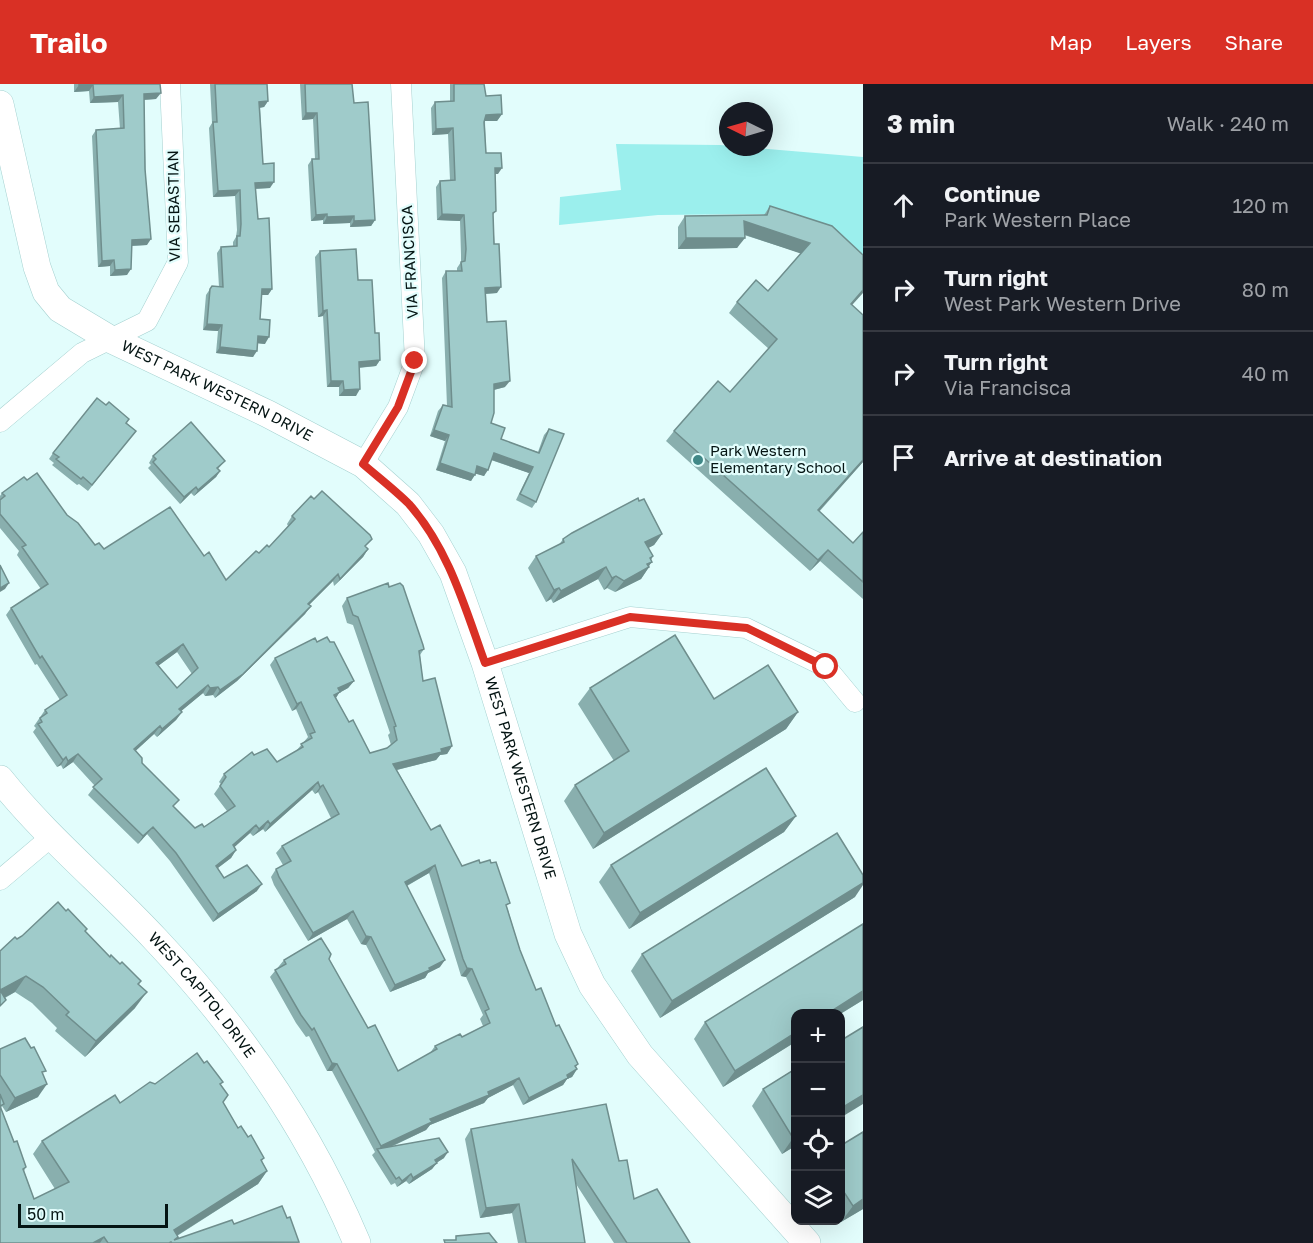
<!DOCTYPE html>
<html lang="en">
<head>
<meta charset="utf-8">
<style>
  body { margin:0; font-family:"Golos Text",sans-serif; background:#20242c; color:#f1f3f6 }
  .controls { position:absolute; right:18px; bottom:18px; display:grid; overflow:hidden; border-radius:12px; box-shadow:0 6px 24px #0002 }
  .controls button { width:54px; height:54px; display:grid; place-items:center; padding:0; border:0; border-bottom:2px solid #363941; background:#171b24; color:#f1f3f6; font:30px sans-serif }
  .compass { position:absolute; left:719px; top:18px; width:54px; height:54px; border-radius:50%; background:#171b24; box-shadow:0 6px 24px #0002; rotate:275deg }
  .scale { position:absolute; left:18px; bottom:15px; width:150px; box-sizing:border-box; padding-left:6px; border:3px solid #041413; border-top:0; font-size:16px; line-height:21px; white-space:nowrap; color:#041413; -webkit-text-stroke:4px #e2fdfc; paint-order:stroke }
  .stop { position:absolute; width:18px; height:18px; margin:-14px; border:4px solid #d93025; border-radius:50%; background:#fff }
  .stop.end { background:#d93025; border-color:#fff; box-shadow:0 2px 6px #0008 }
  .list { margin:0; padding:0; list-style:none }
  h2 { display:flex; justify-content:space-between; align-items:center; height:78px; margin:0; padding:0 24px; font-size:26px }
  h2 small { font-size:20px; font-weight:400; color:#9ea1a6 }
  .list li { display:grid; grid-template-columns:39px 1fr auto; gap:18px; align-items:center; box-sizing:border-box; height:84px; padding:0 24px; border-top:2px solid #363941 }
  .list b { display:block; font-size:22px; white-space:nowrap }
  .list p { margin:0; font-size:20px; white-space:nowrap; color:#9ea1a6 }
  .list em { font-size:20px; font-style:normal; color:#9ea1a6 }
  .icon { flex:none; width:33px; height:33px; fill:none; stroke:currentColor; stroke-width:2; stroke-linecap:round; stroke-linejoin:round }
  .map { position:relative; flex:none; width:863px; height:1159px; overflow:hidden }
  header { display:flex; align-items:center; gap:36px; box-sizing:border-box; height:84px; padding:0 30px; background:#d93025; color:#fff }
  header strong { font-size:28px }
  nav { display:flex; gap:33px; margin-inline-start:auto; font-size:21px }
  main { display:flex }
  aside { flex:1; background:#171b24 }
  .map>svg:first-child { display:block }
</style>
</head>
<body>
<header>
<strong>Trailo</strong>
<nav><a>Map</a><a>Layers</a><a>Share</a></nav>
</header>
<main>
<div class="map">
<svg width="863" height="1159" viewBox="0 0 863 1159">
  <rect width="100%" height="100%" fill="#e2fdfc"/>
  <polygon fill="#9befed" points="616,60 720,61 863,73 863,171 806,137 760,130 658,131 559,141 560,113 621,106"/>
  <g fill="none" stroke-linecap="round" stroke-linejoin="round">
    <g stroke="#a5d1d0" stroke-width="21">
      <g id="street">
        <polyline points="0,338 82,269 147,237 178,178 170,0"/>
        <polyline points="363,380 398,323 415,277 401,0"/>
        <polyline points="485,579 630,533 746,544 826,583 855,618"/>
        <polyline points="0,796 51,753"/>
      </g>
    </g>
    <g stroke="#a5d1d0" stroke-width="28">
      <g id="secondary">
        <path id="s1" d="M0,20L37,183L46,208L60,225L110,255L268,330L363,380L408,420L431,450L453,489L485,579L568,850L592,901L640,971L807,1159"/>
        <path id="s2" d="M0,695C47,754 105,801 156,856C239,944 310,1047 357,1159"/>
      </g>
    </g>
    <use href="#street" stroke="#fff" stroke-width="20"/>
    <use href="#secondary" stroke="#fff" stroke-width="27"/>
  </g>
  <g fill="#89afae" fill-rule="evenodd">
    <polygon points="74,0 160,0 156,15 144,16 147,161 132,162 127,191 110,192 110,182 98,183 92,52 96,46 120,45 118,18 90,19 89,7 74,8"/>
    <polygon points="210,0 267,0 268,17 264,23 260,24 263,80 270,104 255,105 258,135 272,205 268,211 262,211 260,235 265,260 258,259 253,273 216,269 218,247 203,246 206,211 212,202 219,203 217,169 221,163 233,162 233,158 236,153 237,146 235,112 213,113 209,44 212,39"/>
    <polygon points="300,0 352,0 354,19 375,136 371,142 350,143 350,139 323,140 323,136 311,137 308,81 312,75 315,75 313,35 302,36"/>
    <polygon points="450,0 484,0 486,12 502,30 497,37 485,37 486,69 498,90 495,90 496,127 493,131 497,209 486,210 487,238 505,303 494,306 491,339 501,355 538,368 544,351 549,345 536,418 532,424 516,416 529,389 491,376 484,392 475,389 471,397 436,386 445,357 430,352 438,327 443,321 447,322 442,194 446,187 457,187 457,184 461,178 461,171 460,137 437,136 436,103 440,97 450,96 448,50 432,51 431,24 435,18 450,17"/>
    <polygon points="770,122 852,221 863,378 819,428 853,459 863,448 863,515 820,477 810,487 666,357 674,347 730,308 769,265 729,229 737,218 768,207 801,169 744,151 737,164 678,165 678,143 685,132 764,131"/>
    <polygon points="320,167 358,196 375,249 380,276 376,282 359,284 356,312 339,312 339,303 327,303 323,232 318,233 315,173"/>
    <polygon points="126,339 136,347 88,407 79,400 77,401 52,381 54,379 49,375 53,369"/>
    <polygon points="153,372 225,377 218,385 220,387 216,393 194,412 191,409 180,420 148,384 151,381 149,379"/>
    <path d="M27,396L67,431L95,461L104,465L204,472L226,496L259,469L269,463L288,442L287,440L292,432L368,465L363,473L334,502L333,497L309,521L305,530L237,597L215,614L213,611L205,612L203,609L181,627L182,628L176,636L157,653L154,650L135,667L142,679L174,723L195,744L204,743L227,727L214,710L221,700L219,698L224,690L254,671L277,678L296,667L308,653L296,625L292,627L270,581L275,574L317,558H330L354,597L348,604L339,609L336,614L349,638L370,669L387,664L391,661L388,651L390,649L353,541L347,539L342,522L347,514L389,503L424,565L420,571L423,597L452,662L447,670L440,671L436,676L397,686L431,746L462,782L480,779L507,823L520,866L536,906L556,942L577,985L572,993L567,995L563,1001L523,1021L513,1001L488,1014L484,1019L430,1041L426,1046L391,1063L444,1074L436,1079L432,1085L409,1100L406,1097L397,1103L395,1099L391,1101L372,1071L375,1068L332,987H327L309,952L306,953L296,939L270,893L284,876L329,875L368,944L398,987L430,969L435,962L462,953L483,942L480,935L483,931L466,893L461,892L458,882L429,789L407,802L440,883L428,889L425,894L390,908L366,861L361,860L347,835L308,857L274,801L271,793L276,785L283,781L276,769L282,762L331,734L318,708L315,710L312,706L265,748L263,745L253,752L250,749L234,763L236,766L231,774L218,784L224,794L257,807L213,838L170,777L147,750L138,760L88,711L95,702L73,678L63,685L61,681L57,683L33,648L36,644L34,642L45,626L60,616L37,580L35,581L6,531L11,524L41,505L17,471L19,467L0,444V412L2,409ZM177,568L192,590L177,604L158,582Z"/>
    <polygon points="662,450 654,461 648,464 653,472 651,476 649,483 641,495 615,508 607,504 604,506 598,495 553,519 551,515 546,518 528,484 536,472 559,461 563,455"/>
    <polygon points="590,604 714,615 798,628 786,645 593,765 564,717 575,701 614,677 578,620"/>
    <polygon points="796,732 784,748 629,845 599,798 611,781"/>
    <polygon points="855,813 660,934 631,887 642,870"/>
    <polygon points="66,827 87,845 85,847 110,873 141,897 139,900 135,924 85,973 55,947 57,944 32,919 15,908 5,914 17,855"/>
    <polygon points="863,916 723,1003 694,955 705,938"/>
    <polygon points="0,965 43,990 38,1013 6,1028 2,1022 1,1024 14,1058 26,1083 24,1087 34,1115 55,1105 33,1070 42,1057 120,1019 155,1000 221,1002 223,1018 238,1044 248,1053 264,1074 262,1077 267,1087 258,1100 177,1152 177,1155 234,1140 287,1134 299,1159 0,1159"/>
    <polygon points="795,985 795,1062 782,1070 752,1022 763,1005"/>
    <polygon points="471,1045 619,1077 634,1115 690,1159 614,1159 576,1100 585,1159 518,1159 512,1129 480,1134 465,1055"/>
    <polygon points="863,1048 863,1125 841,1138 840,1137 840,1062"/>
  </g>
  <g fill="#6f8e8d">
    <polygon points="79,1 93,1 89,7 74,8"/>
    <polygon points="161,9 156,15 140,16 144,10"/>
    <polygon points="123,11 118,18 90,19 94,13"/>
    <polygon points="268,17 264,23 255,24 259,18"/>
    <polygon points="306,29 317,29 313,35 302,36"/>
    <polygon points="502,30 497,37 482,37 486,31"/>
    <polygon points="453,44 448,50 432,51 436,45"/>
    <polygon points="495,84 502,84 498,90 490,90"/>
    <polygon points="274,98 270,104 251,105 255,99"/>
    <polygon points="240,106 235,112 213,113 218,107"/>
    <polygon points="327,130 323,136 311,137 316,131"/>
    <polygon points="442,130 464,131 460,137 437,136"/>
    <polygon points="354,132 350,139 323,140 327,133"/>
    <polygon points="375,136 371,142 350,143 354,137"/>
    <polygon points="744,137 810,159 802,170 737,148"/>
    <polygon points="686,154 745,154 737,164 678,165"/>
    <polygon points="151,155 147,161 127,162 132,156"/>
    <polygon points="114,176 110,182 98,183 102,177"/>
    <polygon points="131,185 127,191 110,192 115,186"/>
    <polygon points="501,203 497,209 481,210 485,204"/>
    <polygon points="262,205 272,205 268,211 258,211"/>
    <polygon points="863,206 863,209 843,231 851,220"/>
    <polygon points="327,226 323,232 318,233 323,227"/>
    <polygon points="207,240 222,241 218,247 203,246"/>
    <polygon points="258,252 269,253 265,260 254,259"/>
    <polygon points="220,263 257,267 253,273 216,269"/>
    <polygon points="380,276 376,282 354,284 359,278"/>
    <polygon points="331,297 343,297 339,303 327,303"/>
    <polygon points="510,297 505,303 489,307 494,300"/>
    <polygon points="360,305 356,312 339,312 344,306"/>
    <polygon points="434,346 449,351 445,357 430,352"/>
    <polygon points="494,369 533,383 529,389 489,375"/>
    <polygon points="863,376 863,378 810,437 818,426"/>
    <polygon points="440,379 475,391 471,397 436,386"/>
    <polygon points="477,382 488,386 484,392 473,389"/>
    <polygon points="220,387 216,393 194,412 198,406"/>
    <polygon points="196,403 191,409 180,420 184,413"/>
    <polygon points="662,450 654,461 637,470 645,458"/>
    <polygon points="368,465 363,473 334,502 340,495"/>
    <polygon points="828,466 820,477 810,487 818,476"/>
    <polygon points="653,472 648,480 652,478 647,484 649,483 641,495 615,508 624,497 650,474"/>
    <polygon points="606,483 598,495 553,519 561,507"/>
    <polygon points="338,490 333,497 303,527 308,520"/>
    <polygon points="616,492 607,504 604,506 612,494"/>
    <polygon points="9,499 5,505 0,508 0,504"/>
    <polygon points="559,504 551,515 546,518 554,506"/>
    <polygon points="311,522 305,530 237,597 215,614 220,606"/>
    <polygon points="183,560 177,568 151,587 156,579"/>
    <polygon points="354,597 348,604 339,609 335,615 328,618 338,604"/>
    <polygon points="208,601 203,609 174,633 179,625"/>
    <polygon points="218,603 213,611 205,612 210,604"/>
    <polygon points="301,618 296,625 292,627 297,620"/>
    <polygon points="182,628 176,636 157,653 162,645"/>
    <polygon points="798,628 786,645 593,765 604,749"/>
    <polygon points="160,642 154,650 129,673 134,665"/>
    <polygon points="452,662 447,670 440,671 436,676 388,688 393,680 441,665"/>
    <polygon points="78,670 73,678 63,685 68,677"/>
    <polygon points="66,673 61,681 57,683 63,676"/>
    <polygon points="318,698 312,706 265,748 270,740"/>
    <polygon points="323,701 318,708 315,710 320,703"/>
    <polygon points="796,732 784,748 629,845 640,829"/>
    <polygon points="268,737 263,745 253,752 259,745"/>
    <polygon points="256,741 250,749 228,769 233,761"/>
    <polygon points="153,743 147,750 138,760 143,752"/>
    <polygon points="236,766 231,774 211,789 216,782"/>
    <polygon points="435,781 429,789 399,806 405,798"/>
    <polygon points="863,799 863,801 855,813 660,934 672,917"/>
    <polygon points="262,800 257,807 213,838 218,830"/>
    <polygon points="353,827 347,835 308,857 313,849"/>
    <polygon points="366,852 371,853 366,861 361,860"/>
    <polygon points="445,876 440,883 428,889 425,894 390,908 395,901"/>
    <polygon points="467,884 472,885 466,893 461,892"/>
    <polygon points="26,892 15,908 0,916 0,906"/>
    <polygon points="863,907 863,916 840,930 827,930"/>
    <polygon points="147,908 135,924 85,973 96,957"/>
    <polygon points="795,949 795,958 723,1003 735,987"/>
    <polygon points="332,979 337,980 332,987 327,987"/>
    <polygon points="578,980 573,987 577,985 572,993 567,995 563,1001 523,1021 529,1014 567,991 575,982"/>
    <polygon points="519,994 513,1001 488,1014 484,1019 430,1041 426,1046 379,1068 378,1067 381,1062 430,1035"/>
    <polygon points="47,1000 38,1013 6,1028 15,1014"/>
    <polygon points="863,1011 863,1020 840,1034 840,1025"/>
    <polygon points="795,1053 795,1062 782,1070 793,1054"/>
    <polygon points="448,1068 444,1074 430,1083 435,1076"/>
    <polygon points="437,1079 432,1085 409,1100 413,1094"/>
    <polygon points="267,1087 258,1100 165,1159 174,1146"/>
    <polygon points="411,1090 406,1097 397,1103 402,1097"/>
    <polygon points="863,1115 863,1125 841,1138 853,1122"/>
    <polygon points="519,1120 512,1129 480,1134 486,1124"/>
    <polygon points="104,1153 100,1159 93,1159"/>
  </g>
  <g fill="#9fcbca" stroke="#6f8e8d" stroke-width="1.5" fill-rule="evenodd">
    <polygon points="79,0 160,0 161,9 144,10 145,85 151,155 132,156 131,185 115,186 114,176 102,177 96,46 124,44 123,11 94,13 93,1 79,1"/>
    <polygon points="215,0 267,0 268,17 259,18 263,80 274,79 274,98 255,99 258,135 269,134 272,205 262,205 260,235 270,236 269,253 258,252 257,267 220,263 222,241 207,240 210,205 212,202 223,203 221,163 237,162 237,152 240,152 241,140 240,106 218,107 213,38 217,38"/>
    <polygon points="305,0 352,0 354,19 368,18 375,136 354,137 354,132 327,133 327,130 316,131 312,75 319,75 317,29 306,29"/>
    <polygon points="454,0 484,0 486,12 501,11 502,30 486,31 484,38 486,69 501,69 502,84 495,84 496,127 493,129 494,160 499,160 501,203 485,204 487,238 506,237 510,297 494,300 494,329 491,339 505,344 501,355 539,369 549,345 564,350 536,418 520,410 533,383 494,369 488,386 477,382 475,391 440,379 449,351 434,346 443,321 452,323 446,187 462,187 461,178 465,177 466,165 464,131 442,130 440,97 455,96 453,44 436,45 435,18 454,17"/>
    <polygon points="770,122 832,142 863,171 863,206 851,220 863,231 863,376 818,426 853,459 863,448 863,498 828,466 818,476 674,347 718,297 730,308 777,255 737,218 756,196 768,207 810,159 744,137 745,154 686,154 685,132 767,131"/>
    <polygon points="356,165 358,196 372,196 375,249 379,249 380,276 359,278 360,305 344,306 343,297 331,297 327,226 323,227 320,167"/>
    <polygon points="97,314 106,321 109,318 129,335 126,339 136,347 92,401 83,393 81,395 56,375 59,373 53,369"/>
    <polygon points="191,338 225,377 217,384 220,387 198,406 196,403 184,413 153,378 156,375 153,372"/>
    <path d="M37,389L67,431L78,439L95,461L99,459L104,465L170,423L204,472L209,468L226,496L256,467L259,469L267,461L269,463L295,435L292,432L311,412L314,415L322,407L370,451L372,455L365,462L368,465L340,495L338,490L308,520L311,522L243,590L220,606L218,603L210,604L208,601L179,625L182,628L162,645L160,642L134,665L142,674V679L179,716L173,722L195,744L202,740L204,743L235,722L220,702L226,693L224,690L252,668L254,671L267,665L277,678L303,663L301,660L312,654L310,650L315,648L301,618L297,620L275,574L315,554L317,558L327,553L330,558H334L354,597L338,604L340,608L334,611L349,638L353,636L370,669L387,664L397,656L394,643L396,642L358,533L353,531L347,514L388,499L389,503L400,499L403,502L423,561L424,565L419,567L423,597L435,594L452,662L441,665L442,668L393,680L431,746L440,741L462,782L479,776L480,779L490,776L491,779L496,778L510,819L506,821L520,866L536,906L541,904L556,942L559,941L578,980L575,982L577,985L567,991L568,994L529,1014L519,994L488,1008L489,1011L430,1035L432,1038L381,1062L337,980L332,979L314,944L312,946L301,931L275,886L286,880L284,876L321,854L331,870L329,875L368,944L375,941L398,987L437,965L435,962L460,950L462,953L490,939L485,927L489,925L472,885L467,884L463,875L435,781L405,798L445,876L429,884L430,886L395,901L371,853L366,852L353,827L313,849L279,793L276,785L291,777L282,762L339,730L323,701L320,703L318,698L270,740L268,737L259,745L256,741L233,761L236,766L216,782L224,794L247,781L262,800L218,830L176,769L153,743L143,752L93,703L102,695L78,670L68,677L66,673L63,676L38,640L42,638L40,634L47,629L45,626L67,611L42,572L40,574L11,524L48,500L22,463L26,461L0,430V416L5,412L2,409L24,393L27,396ZM183,560L198,584L177,604L156,579Z"/>
    <polygon points="638,414 639,417 644,415 662,450 645,458 653,472 650,474 652,478 647,480 649,483 624,497 616,492 612,494 606,483 561,507 559,504 554,506 536,472 564,458 563,455 572,449"/>
    <polygon points="0,481 9,499 0,504"/>
    <polygon points="675,551 714,615 768,581 798,628 604,749 575,701 629,667 590,604"/>
    <polygon points="766,684 796,732 640,829 611,781"/>
    <polygon points="837,749 863,791 863,799 672,917 642,870"/>
    <polygon points="58,818 66,827 68,825 87,845 85,847 110,873 111,871 120,880 122,878 141,897 138,900 147,908 96,957 66,931 69,928 43,903 26,892 0,906 0,867 15,853 17,855 22,852"/>
    <polygon points="863,840 863,907 827,930 795,930 795,949 735,987 705,938"/>
    <polygon points="0,906 6,916 0,922"/>
    <polygon points="863,943 863,1011 840,1025 840,957"/>
    <polygon points="25,954 31,964 34,963 46,987 42,988 47,1000 15,1014 0,991 0,965"/>
    <polygon points="197,969 204,979 207,977 223,998 220,1000 228,1011 223,1018 238,1044 241,1042 248,1053 251,1051 264,1074 261,1076 267,1087 174,1146 178,1153 174,1156 232,1136 234,1140 282,1122 287,1134 290,1133 299,1158 172,1159 171,1158 169,1159 108,1159 104,1153 93,1159 0,1159 0,1010 4,1020 0,1022 14,1058 17,1057 26,1083 23,1085 34,1115 69,1098 42,1057 115,1011 120,1019 150,998 155,1000"/>
    <polygon points="795,985 795,1053 793,1054 763,1005"/>
    <polygon points="606,1020 619,1077 627,1076 634,1115 657,1105 690,1159 627,1159 572,1075 585,1159 526,1159 519,1120 486,1124 471,1045"/>
    <polygon points="863,1048 863,1115 853,1122 840,1102 840,1062"/>
    <polygon points="439,1054 448,1068 435,1076 437,1079 413,1094 411,1090 402,1097 399,1093 396,1095 377,1065"/>
    <polygon points="489,1149 497,1159 445,1159 444,1156 456,1156 456,1152"/>
  </g>
  <g fill="none" stroke-linecap="round" stroke-linejoin="round">
    <path stroke="#d93025" stroke-width="8" d="M415,277L398,323L363,380C378,393 395,406 409,420C449,465 465,524 485,579L630,533L747,544L826,583"/>
  </g>
  <circle fill="#408887" stroke="#e2fdfc" stroke-width="2" cx="698" cy="376" r="6"/>
  <g text-anchor="middle" stroke-width="4.5" stroke-linejoin="round" paint-order="stroke">
    <g font-size="15" fill="#041413" stroke="#e2fdfc">
      <text transform="translate(174 122) rotate(-91)" y="5">VIA SEBASTIAN</text>
      <text transform="translate(410 178) rotate(-93)" y="5">VIA FRANCISCA</text>
      <text dy="5" stroke="none"><textPath href="#s1" startOffset="393">WEST PARK WESTERN DRIVE</textPath></text>
      <text dy="5" stroke="none"><textPath href="#s1" startOffset="915">WEST PARK WESTERN DRIVE</textPath></text>
      <text dy="5" stroke="none"><textPath href="#s2" startOffset="296">WEST CAPITOL DRIVE</textPath></text>
    </g>
    <g font-size="15" fill="#041413" stroke="#e2fdfc" text-anchor="start">
      <text x="710" y="372">Park Western<tspan x="710" dy="17">Elementary School</tspan></text>
    </g>
  </g>
</svg>
<div class="controls">
<button>+</button>
<button>−</button>
<button><svg class="icon" aria-label="locate" viewBox="0 0 24 24"><circle cx="12" cy="12" r="6"/><path d="M12 2v4M12 18v4M2 12h4M18 12h4"/></svg></button>
<button><svg class="icon" aria-label="layers" viewBox="0 0 24 24"><path d="M12 4l9 5-9 5-9-5zM3 14l9 5 9-5"/></svg></button>
</div>
<svg class="compass" viewBox="-18 -18 36 36"><path d="M0-13l5 13h-10z" fill="#e53935"/><path d="M0 13l5-13h-10z" fill="#9ea1a6"/></svg>
<div class="scale">50 m</div>
<div class="stop" style="left:826px;top:583px"></div>
<div class="stop end" style="left:415px;top:277px"></div>
</div>
<aside>
<h2>3 min<small>Walk · 240 m</small></h2>
<ul class="list">
<li><svg class="icon" aria-label="ahead" viewBox="0 0 24 24"><path d="M12 20V5M6 11l6-6 6 6"/></svg><div><b>Continue</b><p>Park Western Place</p></div><em>120 m</em></li>
<li><svg class="icon" aria-label="right" viewBox="0 0 24 24"><path d="M7 20v-9h11M14 6l5 5-5 5"/></svg><div><b>Turn right</b><p>West Park Western Drive</p></div><em>80 m</em></li>
<li><svg class="icon" aria-label="right" viewBox="0 0 24 24"><path d="M7 20v-9h11M14 6l5 5-5 5"/></svg><div><b>Turn right</b><p>Via Francisca</p></div><em>40 m</em></li>
<li><svg class="icon" aria-label="arrive" viewBox="0 0 24 24"><path d="M6 21V4h12l-3 4 3 4H6"/></svg><div><b>Arrive at destination</b></div></li>
</ul>
</aside>
</main>
</body>
</html>
